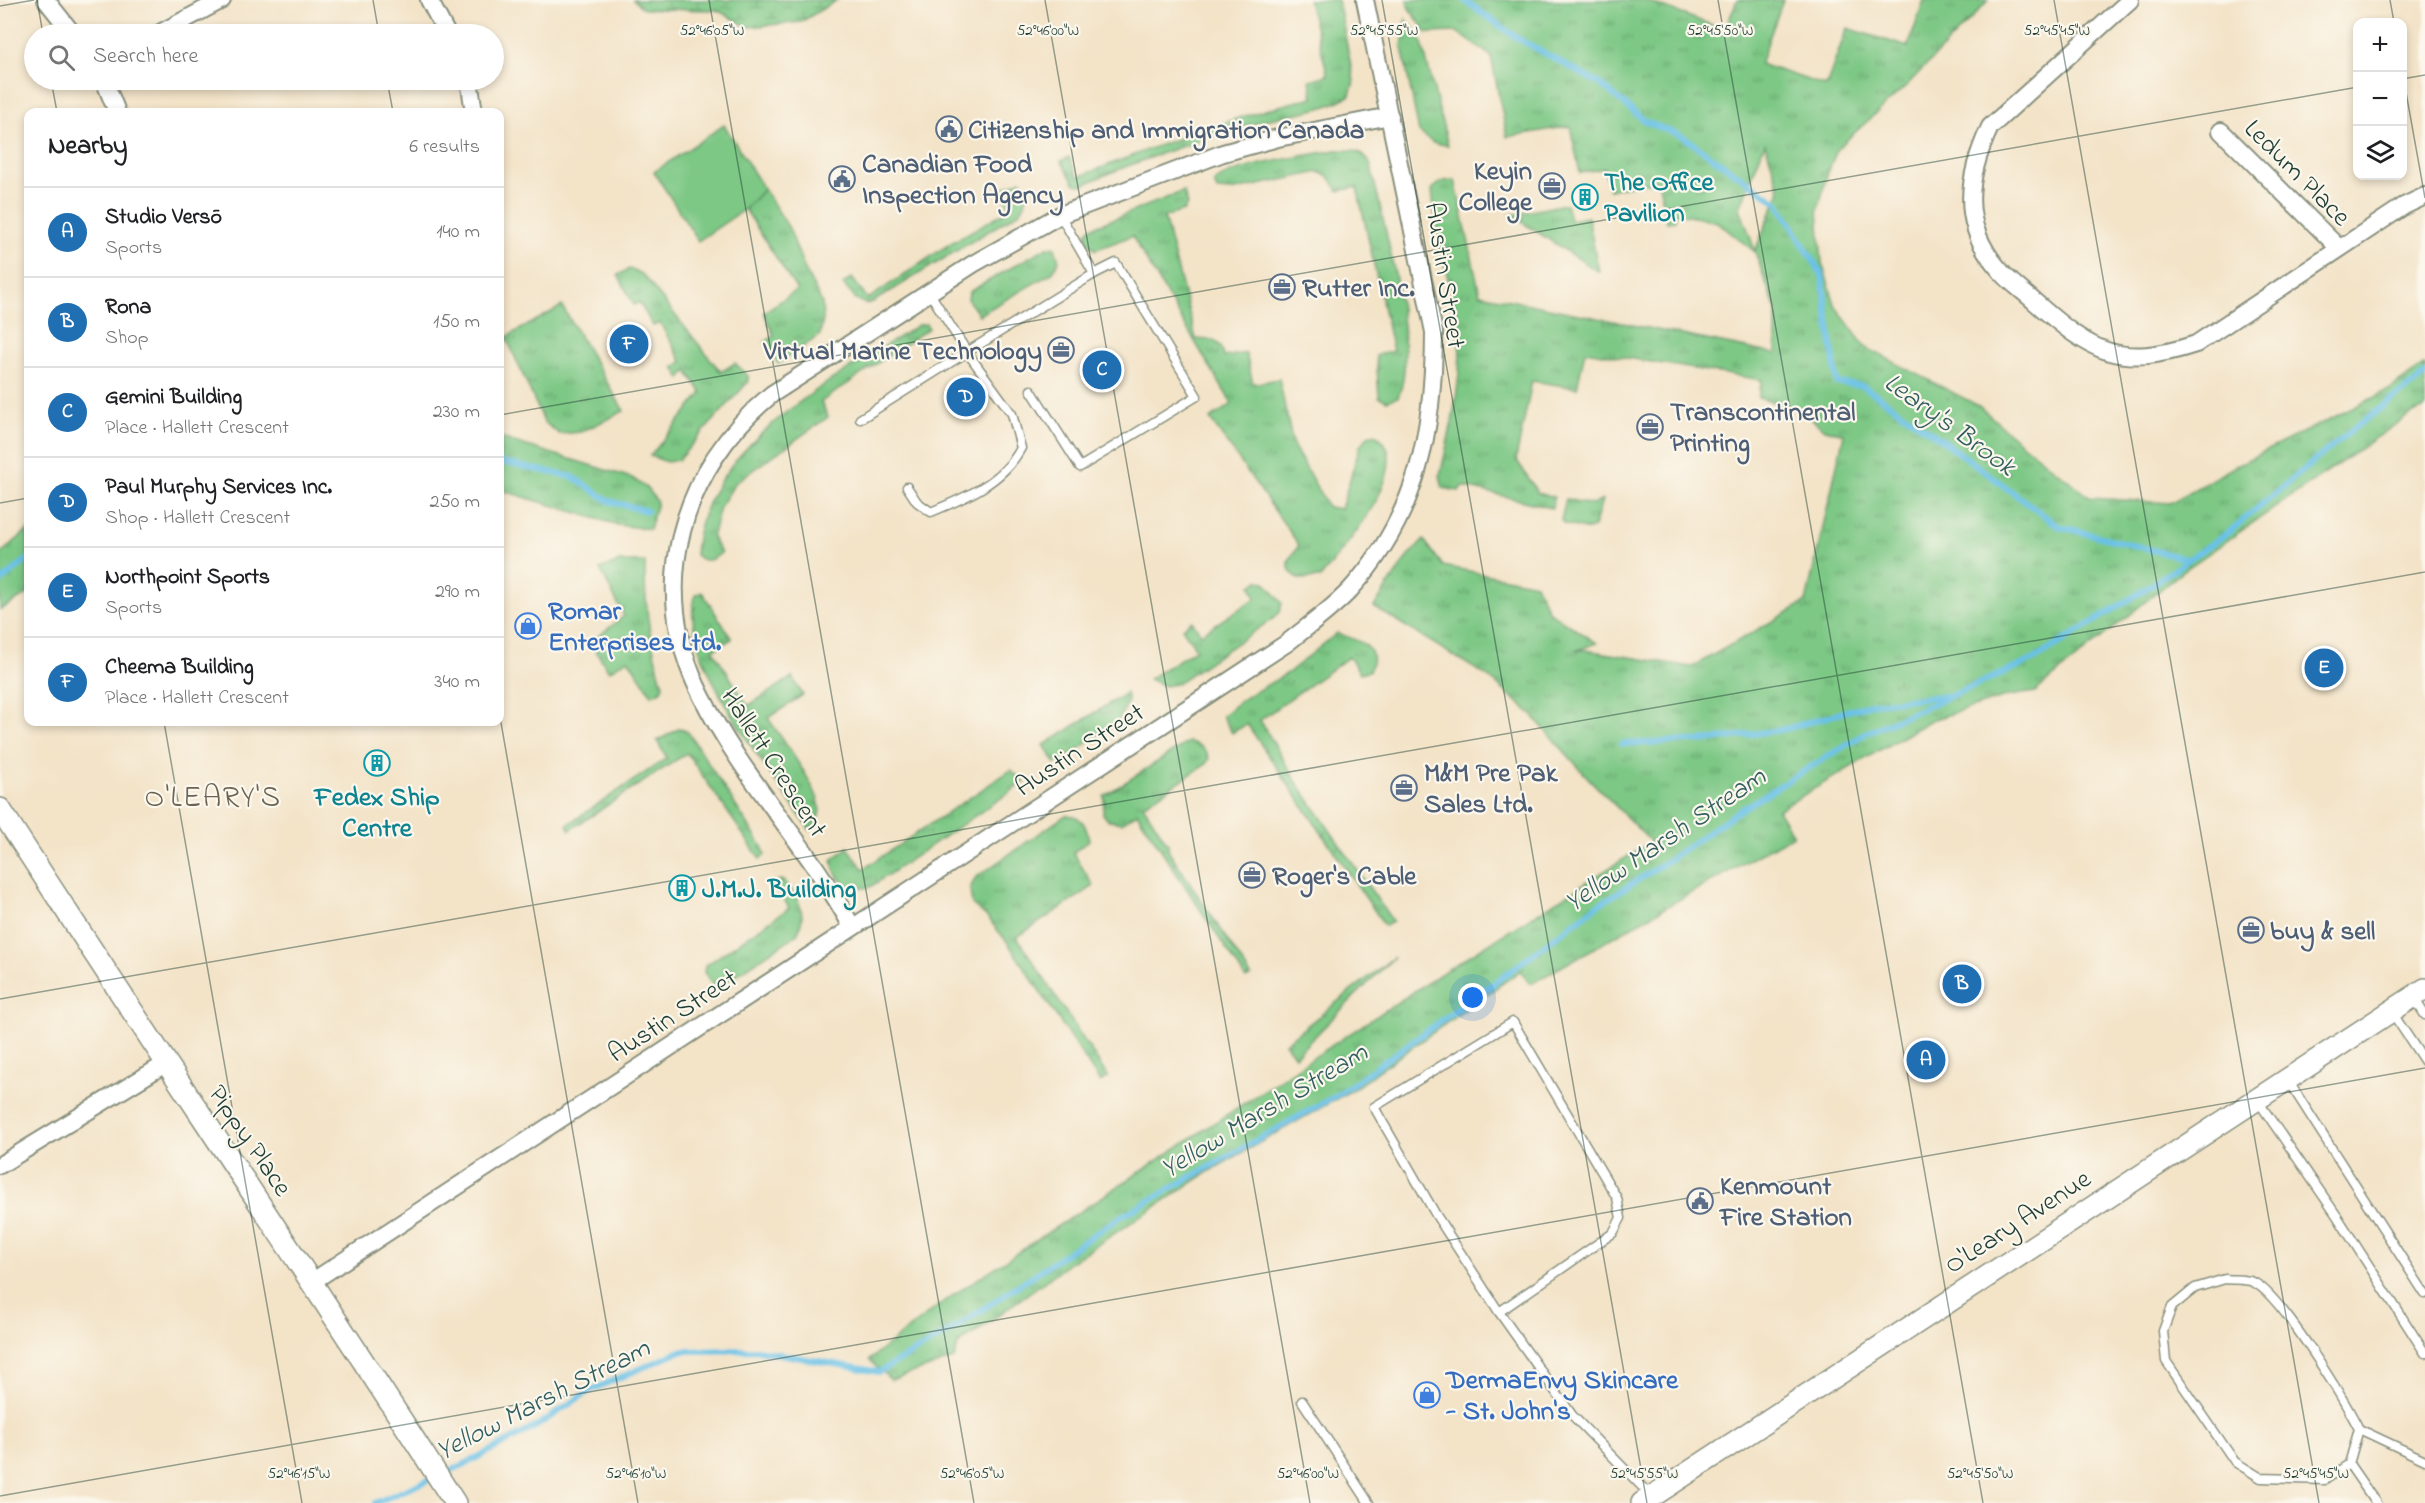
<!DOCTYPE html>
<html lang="en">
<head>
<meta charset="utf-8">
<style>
  body { margin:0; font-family:"Indie Flower",sans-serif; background:#f2f2f2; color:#202124 }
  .controls { position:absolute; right:18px; top:18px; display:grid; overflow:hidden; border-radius:12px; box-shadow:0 3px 9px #0003 }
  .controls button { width:54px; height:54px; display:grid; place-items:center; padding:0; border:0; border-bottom:2px solid #e0e0e0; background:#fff; color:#202124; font:30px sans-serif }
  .you { position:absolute; left:1473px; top:998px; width:21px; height:21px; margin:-15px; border:4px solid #fff; border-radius:50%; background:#1a73e8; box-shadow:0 0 0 9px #1a73e833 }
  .badge { display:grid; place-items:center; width:39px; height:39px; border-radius:50%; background:#1f6fb2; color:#fff; font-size:20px; font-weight:700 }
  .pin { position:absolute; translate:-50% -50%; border:3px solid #fff; box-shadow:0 2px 6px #0006 }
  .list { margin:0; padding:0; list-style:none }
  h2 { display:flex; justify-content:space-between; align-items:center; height:78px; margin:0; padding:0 24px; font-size:26px }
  h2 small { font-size:20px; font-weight:400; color:#757577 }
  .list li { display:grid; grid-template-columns:39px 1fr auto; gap:18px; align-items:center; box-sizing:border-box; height:90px; padding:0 24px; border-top:2px solid #e0e0e0 }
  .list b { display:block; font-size:22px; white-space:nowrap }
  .list p { margin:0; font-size:20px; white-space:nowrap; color:#757577 }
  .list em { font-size:20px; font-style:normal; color:#757577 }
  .icon { flex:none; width:33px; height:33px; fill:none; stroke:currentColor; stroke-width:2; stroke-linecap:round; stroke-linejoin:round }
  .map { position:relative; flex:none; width:2425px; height:1503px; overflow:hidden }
  .search { position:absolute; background:#fff; box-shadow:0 3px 9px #0003; left:24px; top:24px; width:480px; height:66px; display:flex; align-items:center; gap:15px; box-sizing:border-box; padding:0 21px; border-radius:33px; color:#757577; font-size:22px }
  .panel { position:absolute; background:#fff; box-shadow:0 3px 9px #0003; left:24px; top:108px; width:480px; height:618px; border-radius:12px }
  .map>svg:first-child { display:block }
</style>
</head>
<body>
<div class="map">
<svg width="2425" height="1503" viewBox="0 0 2425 1503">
  <defs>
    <pattern id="grass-tufts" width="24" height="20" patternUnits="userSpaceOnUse" patternTransform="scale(1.5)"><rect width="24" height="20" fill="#7dc885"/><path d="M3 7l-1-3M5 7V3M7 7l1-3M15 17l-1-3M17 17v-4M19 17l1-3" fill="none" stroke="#66a46e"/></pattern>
    <pattern id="wetland-marsh" width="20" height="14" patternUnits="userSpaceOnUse" patternTransform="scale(1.5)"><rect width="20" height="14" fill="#7dc885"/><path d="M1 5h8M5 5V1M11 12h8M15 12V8" fill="none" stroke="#66a46e"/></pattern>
  </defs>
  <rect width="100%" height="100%" fill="#fbf7ec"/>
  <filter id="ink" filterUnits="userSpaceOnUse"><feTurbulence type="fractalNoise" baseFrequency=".0167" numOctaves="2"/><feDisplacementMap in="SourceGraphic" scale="12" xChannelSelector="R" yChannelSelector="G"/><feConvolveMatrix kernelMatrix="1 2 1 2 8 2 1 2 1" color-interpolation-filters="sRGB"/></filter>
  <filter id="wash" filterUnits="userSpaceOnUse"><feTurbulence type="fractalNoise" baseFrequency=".008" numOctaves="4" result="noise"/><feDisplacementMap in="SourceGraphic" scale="24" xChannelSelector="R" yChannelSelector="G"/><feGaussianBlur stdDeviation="1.35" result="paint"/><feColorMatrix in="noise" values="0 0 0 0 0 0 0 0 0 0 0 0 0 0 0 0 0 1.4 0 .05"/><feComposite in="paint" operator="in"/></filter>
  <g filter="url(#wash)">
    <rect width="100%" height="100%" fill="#f3e3c7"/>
    <g fill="url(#grass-tufts)" stroke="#4e825c" stroke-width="1.5" fill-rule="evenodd">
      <path d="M1308,0H1338L1354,81L1350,95C1324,112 1293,112 1263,121C1201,139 1141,159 1082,185L1075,184L1061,161L1069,157L1078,177C1157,145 1230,118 1313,97L1310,80L1328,75Z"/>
      <path d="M1407,0H1644L1725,30L1737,0H1783L1760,64L1826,86L1847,28L1908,47L1924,0H1989L1908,84L1838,148L1828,171L1818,210L1822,263L1836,307L1865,347L1979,406L2015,438L2091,498L2170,503L2241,463L2387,391L2425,365V408L2411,414L2183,571L2035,692L2009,696L1931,720L1778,810L1793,835L1531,984L1520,971L1350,1091L1208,1172L1071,1262L958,1345L954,1359L891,1380L869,1360L944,1301L1448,969L1651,842L1590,780L1529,712L1487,676L1374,607L1405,560L1424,540L1443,566L1536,584L1549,612L1597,643L1575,651L1586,650L1692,667L1806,602L1844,434L1822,428L1802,410L1758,398L1762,380L1585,351L1577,388L1532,381L1516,459L1538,493L1554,497L1552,508L1462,486L1459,491L1443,488L1440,475C1450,434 1465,371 1458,329C1451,282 1435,237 1432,189L1443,181L1455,180L1480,294L1776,354V310L1755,252L1717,222L1675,213V221L1667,222L1658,180L1609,190L1605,168L1580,173L1570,126L1507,137L1491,56L1457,32L1427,33L1408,7ZM1765,143L1780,191L1755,251L1740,208Z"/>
      <polygon points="1406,19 1421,39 1448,145 1433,143 1419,132 1402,47"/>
      <path d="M1336,150C1353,150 1363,149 1371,166C1382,220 1420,349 1398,397L1387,401L1379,397L1376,355L1393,351L1357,187L1338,191L1330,178L1319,172L1231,191L1217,190L1214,183C1228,166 1310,155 1336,150Z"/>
      <path d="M1021,180C1028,192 1029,201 1020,212L873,302L866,304L856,300L843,284L852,278L868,299L951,243L1010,209L1002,189Z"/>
      <polygon points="764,189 789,228 805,270 822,303 823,320 820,335 778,364 765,342 774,336 764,312 797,290 745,209"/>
      <path d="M1184,191L1187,204L1184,211L1164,217L1196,339L1214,340L1221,347L1224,357L1246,353L1253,384L1279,379L1293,445L1328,507L1341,509L1360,446L1368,436L1375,434C1421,463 1341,551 1320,578L1298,579L1290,571L1288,562L1299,545L1210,419L1232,404L1132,236L1095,250L1087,242L1086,233L1090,228Z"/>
      <polygon points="1566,204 1570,220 1588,217 1599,272 1511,215"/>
      <polygon points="1047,247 1055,247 1059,261 1052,273 979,315 968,300 969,292"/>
      <polygon points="629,269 642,274 721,372 735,363 748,376 748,382 678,460 667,462 650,456 702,393 687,371 680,378 674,367 682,362 660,323 653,326 639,302 634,305 618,275"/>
      <polygon points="562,306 624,411 581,432 559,434 544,422 506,337"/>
      <path d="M926,324L929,328L821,402L828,417L736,482L720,507L712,538L721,553C712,561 705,563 695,555C701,445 837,378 918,325Z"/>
      <polygon points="500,435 501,438 632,478 648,489 657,502 650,529 618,525 500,490"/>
      <polygon points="1566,499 1593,505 1602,500 1594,527 1589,530 1564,524 1561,520"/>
      <polygon points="28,530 28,594 0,610 0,554"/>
      <path d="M619,562H645C644,605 650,644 663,685L661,691L652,695L628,659L609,671L590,643L624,616L600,569Z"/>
      <polygon points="1258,581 1265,582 1282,603 1280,612 1274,618 1176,684 1164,686 1149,679 1196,649 1182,628 1192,621 1201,634 1256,598 1251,585"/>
      <path d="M702,592L732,639L713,650L748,706L792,677L803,695L768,718C781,738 819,788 820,809C820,818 815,824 810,830C775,779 676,656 695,595Z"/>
      <path d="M1337,633C1356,640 1382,645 1369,671L1360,673L1349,657L1260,720L1294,778L1393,922L1385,926L1247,724L1232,733L1222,716L1241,700L1288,673Z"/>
      <polygon points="1126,693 1128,701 1118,722 1056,764 1044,745"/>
      <polygon points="680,728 688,732 763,848 765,855 760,859 687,753 570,830 567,825 667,758 657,741"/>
      <path d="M1188,742C1198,744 1207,748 1209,759L1205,765L1143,805L1169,846L1167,848L1251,976L1246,979L1137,813L1121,823L1108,820L1103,814L1104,796Z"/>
      <path d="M1011,770L1025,782L870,887C848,891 836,883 832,860L848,847L863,869Z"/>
      <path d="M1066,815C1083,816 1086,825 1089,840L1073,853L1094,886L1017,937L1108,1077L1100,1082L1008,943L986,916L972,904L970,889L975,878Z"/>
      <path d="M782,880C798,895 809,914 796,935L715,989L704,972L705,966L789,908L774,882Z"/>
      <polygon points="1394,957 1295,1056 1285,1043"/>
    </g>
    <polygon fill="url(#wetland-marsh)" stroke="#4e825c" stroke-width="1.5" points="633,0 837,0 801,22 748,27 717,10 644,9"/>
    <polygon fill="#7dc885" stroke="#4e825c" stroke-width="1.5" points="724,125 764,189 745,209 698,241 654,172"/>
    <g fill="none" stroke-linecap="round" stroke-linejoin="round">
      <g stroke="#69c1e7" stroke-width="6">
        <polyline points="1464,0 1517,38 1600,84 1646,122 1682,136 1778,203 1822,275 1837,383 1863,386 1942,440 2058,526 2187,559"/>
        <polyline points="500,462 573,477 609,501 647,511"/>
        <polyline points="0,582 28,559"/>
        <polyline points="1622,744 1713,740 1786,729 1874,703 1943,696"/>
        <polyline points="375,1503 463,1465 537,1426 589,1391 681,1351 757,1350 879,1372 946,1334 1120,1217 1337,1095 1493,984 1598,905 1666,862 1737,812 1866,733 2033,660 2138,594 2230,531 2354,428 2425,375"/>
      </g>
    </g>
  </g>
  <g filter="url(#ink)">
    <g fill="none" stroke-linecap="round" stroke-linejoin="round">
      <g stroke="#89907e" stroke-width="11">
        <g id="service">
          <polyline points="929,292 967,352 1094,274 1060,215"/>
          <polyline points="1031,390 1080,467 1197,396 1116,263 1094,274"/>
          <path d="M860,419L967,352L1012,414L1021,448C1003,482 965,498 931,512L917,502L907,487"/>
          <polyline points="2414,998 2425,1015"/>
          <polyline points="2391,1011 2425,1062"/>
          <polygon points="1513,1022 1617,1198 1621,1218 1613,1233 1499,1312 1436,1215 1374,1107"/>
          <polyline points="2287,1079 2425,1294"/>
          <polyline points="2258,1101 2337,1216 2425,1353"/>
          <path d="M2225,1279C2233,1280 2246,1279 2253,1282C2280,1293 2344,1400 2359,1429L2349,1464L2325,1480L2261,1478L2235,1462L2166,1361L2163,1331L2172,1307L2195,1288Z"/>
          <polyline points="1499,1312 1572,1415 1651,1496"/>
          <polyline points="1302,1401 1369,1503"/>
          <polyline points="2359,1429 2425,1460"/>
          <polyline points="2349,1464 2376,1503"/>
        </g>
      </g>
      <g stroke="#89907e" stroke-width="20">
        <g id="minor">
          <polyline points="46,0 73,34"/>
          <polyline points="429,0 447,34"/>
          <path d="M2130,0L1990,127C1967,176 1960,224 1998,268C2008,281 2023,291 2035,302C2093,353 2119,369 2196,344L2404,206L2425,196"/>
          <polyline points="158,34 222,0"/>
          <polyline points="104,80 117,112"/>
          <polyline points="469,80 474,112"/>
          <polyline points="2221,131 2339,248"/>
          <path d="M852,927C809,846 742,778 701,695C646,587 681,469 772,394L973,264L1060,215L1223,153L1278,138L1390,116"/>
          <polyline points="0,1165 165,1064"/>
          <path d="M313,1281L1287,643C1308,626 1331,610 1350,590C1418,515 1434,430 1434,332L1365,0"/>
        </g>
      </g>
      <g stroke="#89907e" stroke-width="24">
        <g id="tertiary">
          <path d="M0,809C150,1041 306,1270 455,1503"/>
          <polyline points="1642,1503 2425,989"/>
        </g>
      </g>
      <use href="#service" stroke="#fff" stroke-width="8"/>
      <use href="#minor" stroke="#fff" stroke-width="16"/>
      <use href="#tertiary" stroke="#fff" stroke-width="21"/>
    </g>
  </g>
  <path fill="none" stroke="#1f3d34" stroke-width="1.5" stroke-opacity="0.45" d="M37,0L43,34M373,0L379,34M709,0L974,1503M1045,0L1310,1503M1382,0L1647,1503M1718,0L1983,1503M2054,0L2319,1503M2390,0L2394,22M0,6L34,0M2402,70L2425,198M2402,79L2425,75M51,80L57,112M387,80L393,112M500,415L2358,87M0,503L28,498M500,717L638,1503M164,722L302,1503M0,999L2425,572M0,1496L2425,1068"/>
  <defs>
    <g id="civic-ring" transform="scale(1.35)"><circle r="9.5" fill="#fbf7ec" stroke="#5c6f8a" stroke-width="1.5"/><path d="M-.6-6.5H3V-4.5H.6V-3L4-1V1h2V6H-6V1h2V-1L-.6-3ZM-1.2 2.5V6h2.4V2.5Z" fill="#5c6f8a"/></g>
    <g id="office-ring" transform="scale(1.35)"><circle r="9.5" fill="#fbf7ec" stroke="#5c6f8a" stroke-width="1.5"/><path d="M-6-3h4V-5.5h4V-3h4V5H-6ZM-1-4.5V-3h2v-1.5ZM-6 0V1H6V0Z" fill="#5c6f8a"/></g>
    <g id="building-ring" transform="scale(1.35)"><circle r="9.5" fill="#fbf7ec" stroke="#0f9aa8" stroke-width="1.5"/><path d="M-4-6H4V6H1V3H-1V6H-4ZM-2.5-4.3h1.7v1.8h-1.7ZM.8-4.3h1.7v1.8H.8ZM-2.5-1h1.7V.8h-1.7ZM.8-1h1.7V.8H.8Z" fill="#0f9aa8"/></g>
    <g id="shop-ring" transform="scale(1.35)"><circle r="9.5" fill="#fbf7ec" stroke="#3f7fe0" stroke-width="1.5"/><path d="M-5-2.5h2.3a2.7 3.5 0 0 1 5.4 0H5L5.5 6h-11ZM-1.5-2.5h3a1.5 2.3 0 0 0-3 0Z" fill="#3f7fe0"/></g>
  </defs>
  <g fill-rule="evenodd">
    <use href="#civic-ring" x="949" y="129"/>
    <use href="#civic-ring" x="842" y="179"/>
    <use href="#office-ring" x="1552" y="186"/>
    <use href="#building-ring" x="1585" y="197"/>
    <use href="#office-ring" x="1282" y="287"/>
    <use href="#office-ring" x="1061" y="350"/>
    <use href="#office-ring" x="1650" y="427"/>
    <use href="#shop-ring" x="528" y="626"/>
    <use href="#building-ring" x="377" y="763"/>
    <use href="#office-ring" x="1404" y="788"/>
    <use href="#office-ring" x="1252" y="875"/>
    <use href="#building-ring" x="682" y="888"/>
    <use href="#office-ring" x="2251" y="930"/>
    <use href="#civic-ring" x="1700" y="1201"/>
    <use href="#shop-ring" x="1427" y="1395"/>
  </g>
  <g text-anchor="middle" stroke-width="4.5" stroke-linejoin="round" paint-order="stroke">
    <g font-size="27" font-weight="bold" fill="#4e5e75" stroke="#fbf7ec" text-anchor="start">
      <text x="968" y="138">Citizenship and Immigration Canada</text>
      <text x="862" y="172">Canadian Food<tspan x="862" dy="31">Inspection Agency</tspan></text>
      <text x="1532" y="179" text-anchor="end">Keyin<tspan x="1532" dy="31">College</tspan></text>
      <text x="1302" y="296">Rutter Inc.</text>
      <text x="1042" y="359" text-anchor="end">Virtual Marine Technology</text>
      <text x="1670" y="420">Transcontinental<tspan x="1670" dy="31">Printing</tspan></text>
      <text x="1424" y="781">M&amp;M Pre Pak<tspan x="1424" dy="31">Sales Ltd.</tspan></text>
      <text x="1272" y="884">Roger's Cable</text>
      <text x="2270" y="939">buy &amp; sell</text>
      <text x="1720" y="1194">Kenmount<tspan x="1720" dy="31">Fire Station</tspan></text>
    </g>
    <g font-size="27" fill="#1f3d34" stroke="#fbf7ec">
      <text transform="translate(2298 172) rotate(45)" y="9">Ledum Place</text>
      <text transform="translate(1446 275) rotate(81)" y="9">Austin Street</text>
      <text transform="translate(1079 749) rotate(-33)" y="9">Austin Street</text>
      <text transform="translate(775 762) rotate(57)" y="9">Hallett Crescent</text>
      <text transform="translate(672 1015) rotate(-33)" y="9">Austin Street</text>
      <text transform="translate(251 1140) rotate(56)" y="9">Pippy Place</text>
      <text transform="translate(2017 1221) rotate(-33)" y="9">O'Leary Avenue</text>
    </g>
    <g font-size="27" font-weight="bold" fill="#0d838f" stroke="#fbf7ec" text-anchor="start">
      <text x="1604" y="190">The Office<tspan x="1604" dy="31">Pavilion</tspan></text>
      <text x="377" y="805" text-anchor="middle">Fedex Ship<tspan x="377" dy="31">Centre</tspan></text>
      <text x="702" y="897">J.M.J. Building</text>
    </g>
    <g font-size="27" font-weight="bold" fill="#366cbe" stroke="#fbf7ec" text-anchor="start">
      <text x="548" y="619">Romar<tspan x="548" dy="31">Enterprises Ltd.</tspan></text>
      <text x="1446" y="1388">DermaEnvy Skincare<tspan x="1446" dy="31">- St. John's</tspan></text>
    </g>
    <g font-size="28" font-style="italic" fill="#325e61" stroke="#fbf7ec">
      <text transform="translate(1951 423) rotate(36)" y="10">Leary's Brook</text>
      <text transform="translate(1664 838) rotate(-34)" y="10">Yellow Marsh Stream</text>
      <text transform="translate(1263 1109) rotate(-31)" y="10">Yellow Marsh Stream</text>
      <text transform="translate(542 1398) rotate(-27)" y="10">Yellow Marsh Stream</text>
    </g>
    <g font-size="30" letter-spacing="1.5" fill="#6c6452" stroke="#fbf7ec">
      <text x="213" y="806">O'LEARY'S</text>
    </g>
  </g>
  <g font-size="15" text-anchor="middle" fill="#1f3d34" stroke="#fbf7ec" stroke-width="4.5" stroke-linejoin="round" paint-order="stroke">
    <text x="712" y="35">52°46'05"W</text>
    <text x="1048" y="35">52°46'00"W</text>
    <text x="1384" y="35">52°45'55"W</text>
    <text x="1720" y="35">52°45'50"W</text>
    <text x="2057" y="35">52°45'45"W</text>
    <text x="299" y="1478">52°46'15"W</text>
    <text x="636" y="1478">52°46'10"W</text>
    <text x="972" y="1478">52°46'05"W</text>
    <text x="1308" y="1478">52°46'00"W</text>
    <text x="1644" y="1478">52°45'55"W</text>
    <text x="1980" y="1478">52°45'50"W</text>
    <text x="2316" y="1478">52°45'45"W</text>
  </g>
</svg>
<div class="controls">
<button>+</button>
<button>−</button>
<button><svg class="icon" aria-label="layers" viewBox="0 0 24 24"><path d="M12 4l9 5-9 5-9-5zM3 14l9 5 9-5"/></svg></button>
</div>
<div class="you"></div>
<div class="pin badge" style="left:1926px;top:1060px">A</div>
<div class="pin badge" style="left:1962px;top:984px">B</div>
<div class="pin badge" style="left:1102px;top:370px">C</div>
<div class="pin badge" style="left:966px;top:397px">D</div>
<div class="pin badge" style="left:2324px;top:668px">E</div>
<div class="pin badge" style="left:629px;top:344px">F</div>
<div class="search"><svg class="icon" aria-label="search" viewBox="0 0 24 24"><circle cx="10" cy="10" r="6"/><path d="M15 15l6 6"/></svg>Search here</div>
<section class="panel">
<h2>Nearby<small>6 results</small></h2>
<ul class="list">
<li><span class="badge">A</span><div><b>Studio Versō</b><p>Sports</p></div><em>140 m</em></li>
<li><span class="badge">B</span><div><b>Rona</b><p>Shop</p></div><em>150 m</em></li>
<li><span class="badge">C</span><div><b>Gemini Building</b><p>Place · Hallett Crescent</p></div><em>230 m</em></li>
<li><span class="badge">D</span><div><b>Paul Murphy Services Inc.</b><p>Shop · Hallett Crescent</p></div><em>250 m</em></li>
<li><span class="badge">E</span><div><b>Northpoint Sports</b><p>Sports</p></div><em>290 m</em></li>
<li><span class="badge">F</span><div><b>Cheema Building</b><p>Place · Hallett Crescent</p></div><em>340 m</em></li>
</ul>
</section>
</div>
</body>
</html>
